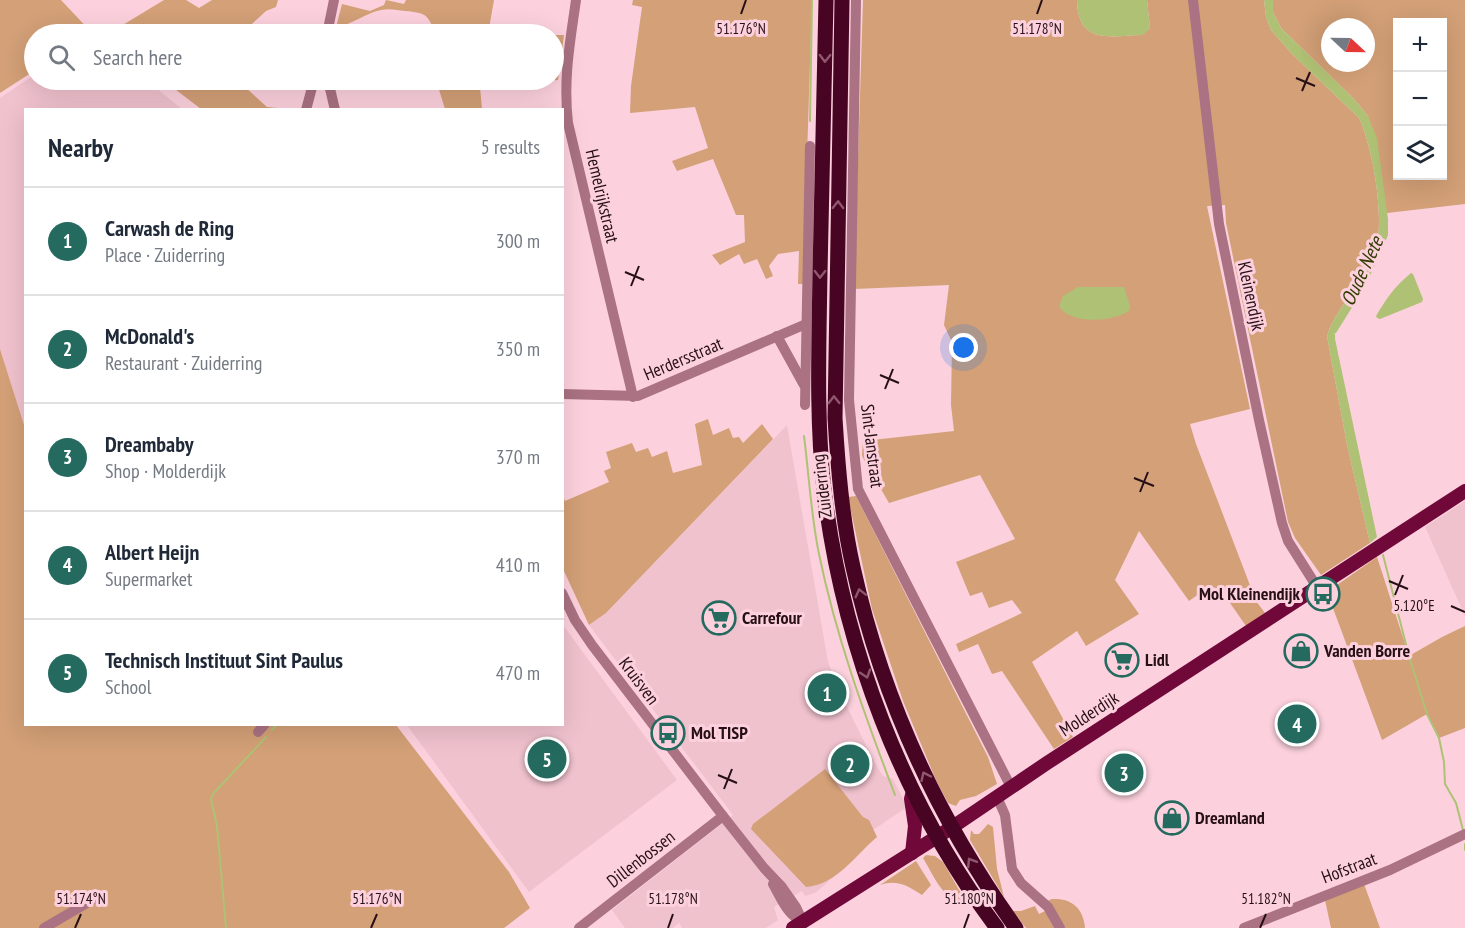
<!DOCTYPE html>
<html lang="en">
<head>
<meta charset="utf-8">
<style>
  body { margin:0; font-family:"PT Sans Narrow",sans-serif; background:#f6f6f7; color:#1f2937 }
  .controls { position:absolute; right:18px; top:18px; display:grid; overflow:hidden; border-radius:0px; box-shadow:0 6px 24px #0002 }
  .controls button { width:54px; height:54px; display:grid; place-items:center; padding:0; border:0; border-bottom:2px solid #e0e1e3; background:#fff; color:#1f2937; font:30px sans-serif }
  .compass { position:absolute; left:1321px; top:18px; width:54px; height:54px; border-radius:50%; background:#fff; box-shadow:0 6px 24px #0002; rotate:112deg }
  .you { position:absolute; left:964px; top:348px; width:21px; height:21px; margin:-15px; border:4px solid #fff; border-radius:50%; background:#1a73e8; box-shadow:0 0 0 9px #1a73e833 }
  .badge { display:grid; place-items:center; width:39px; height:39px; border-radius:50%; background:#246a5f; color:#fff; font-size:20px; font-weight:700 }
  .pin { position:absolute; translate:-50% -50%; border:3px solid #fff; box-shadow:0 2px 6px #0006 }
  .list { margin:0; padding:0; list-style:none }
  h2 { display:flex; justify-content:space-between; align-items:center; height:78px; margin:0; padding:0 24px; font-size:26px }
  h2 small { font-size:20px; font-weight:400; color:#747a83 }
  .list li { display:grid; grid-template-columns:39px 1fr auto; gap:18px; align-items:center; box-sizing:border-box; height:108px; padding:0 24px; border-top:2px solid #e0e1e3 }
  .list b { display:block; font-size:22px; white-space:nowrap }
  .list p { margin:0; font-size:20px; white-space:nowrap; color:#747a83 }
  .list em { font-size:20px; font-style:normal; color:#747a83 }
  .icon { flex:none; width:33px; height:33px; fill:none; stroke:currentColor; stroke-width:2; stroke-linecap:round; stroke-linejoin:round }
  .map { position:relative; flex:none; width:1465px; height:928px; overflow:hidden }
  .search { position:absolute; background:#fff; box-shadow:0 6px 24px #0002; left:24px; top:24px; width:540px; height:66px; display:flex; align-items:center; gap:15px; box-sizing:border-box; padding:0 21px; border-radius:33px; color:#747a83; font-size:22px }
  .panel { position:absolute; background:#fff; box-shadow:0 6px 24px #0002; left:24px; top:108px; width:540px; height:618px; border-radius:0px }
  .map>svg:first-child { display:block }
</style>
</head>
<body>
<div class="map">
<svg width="1465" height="928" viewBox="0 0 1465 928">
  <rect width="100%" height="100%" fill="#fcd1dd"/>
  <g fill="#f0c2ce">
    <polygon points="34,75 34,80 146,80 182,109 26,110 25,428 0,349 0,98"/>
    <polygon points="787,425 828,662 843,699 875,763 883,776 893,779 907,807 873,830 827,883 815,893 805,896 802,891 774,907 778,920 766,928 682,928 679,923 673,928 625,928 612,910 733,815 589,625 606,613"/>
    <polygon points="1465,501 1465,616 1425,527"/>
    <polygon points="563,625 677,780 529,892 407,725 562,724"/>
  </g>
  <g fill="#d3a077" fill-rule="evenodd">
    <polygon points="0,0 61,0 93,34 34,34 34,71 0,93"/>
    <polygon points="164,0 186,0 199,8 212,0 278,0 276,7 266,11 241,34 106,34 99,25 121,26"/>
    <path d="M386,0L404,4L406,0H494L488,34H436C427,14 427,13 405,11C397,10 389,8 381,10C365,13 352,25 336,27L342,4L370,11L384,5Z"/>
    <polygon points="633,0 812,0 803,284 798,284 799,251 778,254 769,266 773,276 766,279 757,259 744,264 739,254 720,265 712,255 745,242 744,215 736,215 713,159 677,171 672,161 708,148 695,107 630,113 631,86 642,7 632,5"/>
    <path d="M863,0H1077C1078,45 1109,36 1142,35L1150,28L1147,0H1264L1266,17L1271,30L1292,54L1359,118C1372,144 1385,218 1376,246C1372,260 1361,274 1354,287C1346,303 1332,318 1327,336L1347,445L1370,543L1321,575L1295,538L1288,522L1226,223L1225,205L1207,206L1250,409L1190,424L1196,444L1256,601L1265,613L1246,626L1221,590L1210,586L1189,601L1139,531L1115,580L1139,614L1086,646L1077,631L1032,662L1073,737L1054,749L1002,671L992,674L978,644L959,652L956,644L1022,613L1012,600L989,608L982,592L970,596L956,562L1015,539L980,475L889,503L862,456L863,441L954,431L951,405L952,342L944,325L949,285L854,289Z"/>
    <path d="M1273,0H1465V204L1387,213L1368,116L1353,98L1281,28L1273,12ZM1398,22H1442V176H1398ZM1330,27H1366V63H1330Z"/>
    <polygon points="554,35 564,35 558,80 480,87 482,109 445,109 436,80 554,80"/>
    <polygon points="163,80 243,80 245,87 267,107 288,109 201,109"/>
    <polygon points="0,349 25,428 26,724 396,725 509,872 530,908 504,928 0,928"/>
    <polygon points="708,419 713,435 729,428 733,438 739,437 743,443 762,424 773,439 606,613 589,625 563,569 563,495 565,501 609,482 604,471 611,468 606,452 632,443 636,452 648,448 652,457 667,451 673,473 702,465 695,424"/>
    <polygon points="856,496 988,757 997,784 976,796 960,800 956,806 948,803 936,780 903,701 872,609 848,497"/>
    <polygon points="1377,557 1409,656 1442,637 1465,626 1465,728 1439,738 1427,714 1382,740 1327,592"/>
    <path d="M825,769L863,817L869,820L877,837C854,856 838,884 806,887L751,829L753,824Z"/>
    <polygon points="988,824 993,827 997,869 1004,897 970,840 971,830 974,834 979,834"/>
    <path d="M926,855L935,856L943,862L966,902L965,903C944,903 933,874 923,858Z"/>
    <path d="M916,861L931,885L922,895C908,886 897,879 880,885Z"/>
    <polygon points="1364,884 1380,928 1331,928 1325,900"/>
    <path d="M1052,899C1072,898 1083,908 1085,928H1064L1047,901Z"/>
    <polygon points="1035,906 1039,914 1047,910 1057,928 1026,928 1013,911 1021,911"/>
  </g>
  <g fill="#afc174">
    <path d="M1077,0H1147L1150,28L1143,35C1109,36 1078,45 1077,0Z"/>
    <path d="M1264,0H1273V12L1281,28L1353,98L1368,116L1377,138L1388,219V235L1366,285L1336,333L1333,334H1335V339L1377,537L1370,543L1347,445L1327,336C1332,318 1346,303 1354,287C1361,274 1372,260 1376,246C1385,218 1372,144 1359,118L1292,54L1271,30L1266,17Z"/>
    <path d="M1411,273L1413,274L1423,299L1422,302L1380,319L1377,318L1376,316C1386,299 1395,286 1411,273Z"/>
    <path d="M1078,287H1124L1130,306L1129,311C1113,322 1069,325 1059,306L1063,296Z"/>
  </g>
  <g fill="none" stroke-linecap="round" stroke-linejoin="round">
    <g stroke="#afc174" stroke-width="2">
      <polyline points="810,121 812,0"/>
      <path d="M804,436C809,475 811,516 819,554C836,637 865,716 895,795"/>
      <polyline points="1383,555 1409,656 1427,714 1439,738 1444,762 1445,784 1456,803 1463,830"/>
      <polyline points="272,730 277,724"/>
      <polyline points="1465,844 1465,850"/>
      <polyline points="226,928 217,826 211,799 213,794 266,737"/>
    </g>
    <g stroke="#aa7283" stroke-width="10">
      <path d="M576,0C570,43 563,79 568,123L633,397"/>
      <polyline points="856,0 849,400 858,489 1011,787"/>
      <polyline points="1193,0 1219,224 1259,420 1282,523 1288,541 1317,587"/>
      <polyline points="327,34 334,0"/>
      <polyline points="328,80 335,110"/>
      <polyline points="306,110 314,80"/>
      <polyline points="777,336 804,385"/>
      <polyline points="562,394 638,396 806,324"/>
      <polyline points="805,405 810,146"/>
      <polyline points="562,593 575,620 592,645 723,816 764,868 782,887 796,907 803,922"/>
      <polyline points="258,732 265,724"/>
      <polyline points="997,797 1005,815 1012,869 1021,883 1048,907 1060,928"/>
      <path d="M773,884C781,898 787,915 803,922"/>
      <polyline points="44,928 99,896"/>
      <polyline points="579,928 723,816"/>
      <polyline points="1244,928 1390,870 1465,834"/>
    </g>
    <g stroke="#71083a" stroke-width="14">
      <polyline points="912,853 915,826 911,799 913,791"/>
      <polyline points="793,928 951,828 1047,763 1465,491"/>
    </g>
    <g stroke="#470523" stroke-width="15">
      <path d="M826,0C824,91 822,181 820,272C819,345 816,418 824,490C843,646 902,802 997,928"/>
      <path d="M842,0L835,418C838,468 842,518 853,567C882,699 938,819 1016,928"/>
    </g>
  </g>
  <defs><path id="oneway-chevron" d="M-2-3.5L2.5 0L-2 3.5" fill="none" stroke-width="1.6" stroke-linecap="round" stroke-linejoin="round" transform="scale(1.5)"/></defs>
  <g stroke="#8f576d">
    <use href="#oneway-chevron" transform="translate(825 58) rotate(91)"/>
    <use href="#oneway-chevron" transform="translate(838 205) rotate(-89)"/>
    <use href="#oneway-chevron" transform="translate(820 274) rotate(91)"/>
    <use href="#oneway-chevron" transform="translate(834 400) rotate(-91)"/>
    <use href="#oneway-chevron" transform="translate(860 593) rotate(-104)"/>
    <use href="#oneway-chevron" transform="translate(866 674) rotate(72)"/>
    <use href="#oneway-chevron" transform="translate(925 776) rotate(-115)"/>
    <use href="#oneway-chevron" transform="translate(971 862) rotate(-122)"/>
  </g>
  <path fill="none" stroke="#270f17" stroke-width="2" d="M741,14L746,0M1037,14L1042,0M1296,78L1315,86M1302,91L1310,72M625,272L644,280M631,286L639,266M880,375L899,383M885,389L893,369M1134,478L1154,486M1140,492L1148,472M1389,581L1408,589M1395,595L1403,575M1451,606L1465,612M718,775L737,783M724,789L732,769M75,928L81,914M371,928L377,914M668,928L673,914M964,928L969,914M1260,928L1266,914"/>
  <defs>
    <g id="bus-ring" transform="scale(1.725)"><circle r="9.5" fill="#fcd1dd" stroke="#246a5f" stroke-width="1.5"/><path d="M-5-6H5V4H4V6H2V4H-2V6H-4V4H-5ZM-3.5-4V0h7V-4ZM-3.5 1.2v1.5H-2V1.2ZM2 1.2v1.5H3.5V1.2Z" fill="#246a5f"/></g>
    <g id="supermarket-ring" transform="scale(1.725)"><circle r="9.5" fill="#fcd1dd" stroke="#246a5f" stroke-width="1.5"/><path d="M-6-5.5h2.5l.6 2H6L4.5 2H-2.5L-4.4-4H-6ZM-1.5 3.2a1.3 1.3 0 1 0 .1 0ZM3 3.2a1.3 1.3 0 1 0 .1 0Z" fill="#246a5f"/></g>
    <g id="shop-ring" transform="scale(1.725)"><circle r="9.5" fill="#fcd1dd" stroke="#246a5f" stroke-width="1.5"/><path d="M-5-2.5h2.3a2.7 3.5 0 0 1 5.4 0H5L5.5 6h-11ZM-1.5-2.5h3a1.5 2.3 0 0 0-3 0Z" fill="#246a5f"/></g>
  </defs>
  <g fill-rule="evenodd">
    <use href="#bus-ring" x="1323" y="594"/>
    <use href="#supermarket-ring" x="719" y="618"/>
    <use href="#shop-ring" x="1301" y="651"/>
    <use href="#supermarket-ring" x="1122" y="660"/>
    <use href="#bus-ring" x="668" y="733"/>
    <use href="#shop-ring" x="1172" y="818"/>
  </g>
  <g text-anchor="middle" stroke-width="6" stroke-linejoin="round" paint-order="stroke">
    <g font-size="18" fill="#270f17" stroke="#fcd1dd">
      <text transform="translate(602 196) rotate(77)" y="6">Hemelrijkstraat</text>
      <text transform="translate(1251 296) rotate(78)" y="6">Kleinendijk</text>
      <text transform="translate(683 359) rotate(-23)" y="6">Herdersstraat</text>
      <text transform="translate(872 446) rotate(83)" y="6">Sint-Janstraat</text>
      <text transform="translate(822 486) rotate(-97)" y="6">Zuiderring</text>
      <text transform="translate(639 681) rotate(53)" y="6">Kruisven</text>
      <text transform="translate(1089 714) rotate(-33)" y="6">Molderdijk</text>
      <text transform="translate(641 859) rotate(-38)" y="6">Dillenbossen</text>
      <text transform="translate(1349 868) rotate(-21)" y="6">Hofstraat</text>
    </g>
    <g font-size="18" font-weight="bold" fill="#270f17" stroke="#fcd1dd" text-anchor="start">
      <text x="1300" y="600" text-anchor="end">Mol Kleinendijk</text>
      <text x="742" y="624">Carrefour</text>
      <text x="1324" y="657">Vanden Borre</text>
      <text x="1145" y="666">Lidl</text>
      <text x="691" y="739">Mol TISP</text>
      <text x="1195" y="824">Dreamland</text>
    </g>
    <g font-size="20" font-style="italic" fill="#313c00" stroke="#fcd1dd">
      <text transform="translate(1362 271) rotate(-65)" y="7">Oude Nete</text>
    </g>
  </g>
  <g font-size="15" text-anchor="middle" fill="#270f17" stroke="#fcd1dd" stroke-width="6" stroke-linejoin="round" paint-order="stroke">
    <text x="741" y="34">51.176°N</text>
    <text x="1037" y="34">51.178°N</text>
    <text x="1414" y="611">5.120°E</text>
    <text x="81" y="904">51.174°N</text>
    <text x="377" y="904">51.176°N</text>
    <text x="673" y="904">51.178°N</text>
    <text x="969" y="904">51.180°N</text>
    <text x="1266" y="904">51.182°N</text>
  </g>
</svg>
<div class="controls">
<button>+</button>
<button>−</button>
<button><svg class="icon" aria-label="layers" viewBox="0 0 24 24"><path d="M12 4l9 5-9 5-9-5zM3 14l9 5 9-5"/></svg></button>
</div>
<svg class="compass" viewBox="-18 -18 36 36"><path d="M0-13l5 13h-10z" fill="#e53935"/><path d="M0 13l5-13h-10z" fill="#747a83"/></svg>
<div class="you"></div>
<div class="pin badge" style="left:827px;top:693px">1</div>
<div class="pin badge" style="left:850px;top:764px">2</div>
<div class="pin badge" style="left:1124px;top:773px">3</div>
<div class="pin badge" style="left:1297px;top:724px">4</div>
<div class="pin badge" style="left:547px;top:759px">5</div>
<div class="search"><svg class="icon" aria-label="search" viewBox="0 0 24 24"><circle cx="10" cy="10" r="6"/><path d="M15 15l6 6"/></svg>Search here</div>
<section class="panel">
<h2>Nearby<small>5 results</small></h2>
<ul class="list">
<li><span class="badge">1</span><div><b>Carwash de Ring</b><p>Place · Zuiderring</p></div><em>300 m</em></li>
<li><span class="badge">2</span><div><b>McDonald's</b><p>Restaurant · Zuiderring</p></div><em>350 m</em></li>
<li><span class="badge">3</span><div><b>Dreambaby</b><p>Shop · Molderdijk</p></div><em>370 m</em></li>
<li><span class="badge">4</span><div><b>Albert Heijn</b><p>Supermarket</p></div><em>410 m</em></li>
<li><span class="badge">5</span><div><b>Technisch Instituut Sint Paulus</b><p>School</p></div><em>470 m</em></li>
</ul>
</section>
</div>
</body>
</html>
